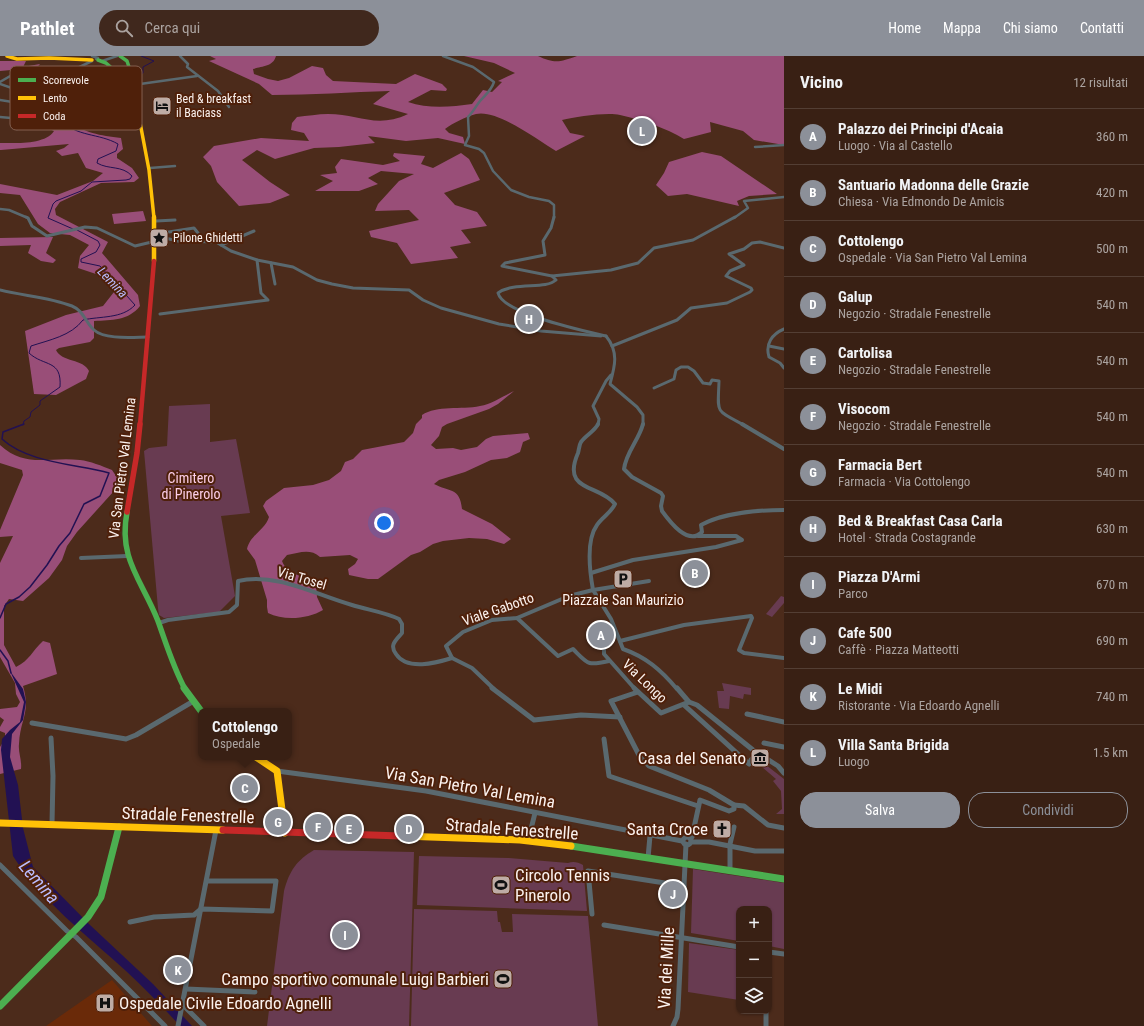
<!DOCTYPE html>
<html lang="it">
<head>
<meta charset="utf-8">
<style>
  body { margin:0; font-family:"Roboto Condensed",sans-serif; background:#40281d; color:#f1f3f6 }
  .controls { position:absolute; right:12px; bottom:12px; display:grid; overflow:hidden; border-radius:8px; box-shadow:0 1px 3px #0004 }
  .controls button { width:36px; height:36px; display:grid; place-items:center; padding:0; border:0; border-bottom:1px solid #533e34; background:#392014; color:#f1f3f6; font:20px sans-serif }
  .you { position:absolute; left:384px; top:467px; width:14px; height:14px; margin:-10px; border:3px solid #fff; border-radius:50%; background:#1a73e8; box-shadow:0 0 0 6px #1a73e833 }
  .badge { display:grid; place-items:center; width:26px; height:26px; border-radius:50%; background:#8c9099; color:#fff; font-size:13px; font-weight:700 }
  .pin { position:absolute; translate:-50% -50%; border:2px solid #fff; box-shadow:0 1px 4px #0006 }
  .popup { position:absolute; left:198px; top:652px; width:94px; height:52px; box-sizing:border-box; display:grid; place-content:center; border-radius:8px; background:#392014; filter:drop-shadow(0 1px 3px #0005); font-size:13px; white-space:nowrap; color:#aba3a0 }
  .popup b { font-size:15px; color:#f1f3f6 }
  .popup::after { content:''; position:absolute; left:50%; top:100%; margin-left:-8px; border:8px solid transparent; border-top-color:#392014 }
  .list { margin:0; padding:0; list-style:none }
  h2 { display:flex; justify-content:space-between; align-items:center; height:52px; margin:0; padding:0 16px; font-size:17px }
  h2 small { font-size:13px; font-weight:400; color:#aba3a0 }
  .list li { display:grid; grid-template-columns:26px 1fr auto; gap:12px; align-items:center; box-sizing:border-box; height:56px; padding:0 16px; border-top:1px solid #533e34 }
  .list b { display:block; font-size:15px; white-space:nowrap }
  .list p { margin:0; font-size:13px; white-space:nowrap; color:#aba3a0 }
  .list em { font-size:13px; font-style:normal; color:#aba3a0 }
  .actions { display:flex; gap:8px; padding:12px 16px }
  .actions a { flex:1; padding:9px 0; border:1px solid #8c9099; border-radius:16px; text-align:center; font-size:14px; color:#8c9099 }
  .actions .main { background:#8c9099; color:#fff }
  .icon { flex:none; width:22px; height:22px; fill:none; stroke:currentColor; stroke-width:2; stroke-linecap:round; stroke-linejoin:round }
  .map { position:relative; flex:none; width:784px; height:970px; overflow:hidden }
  header { display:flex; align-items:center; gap:24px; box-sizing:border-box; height:56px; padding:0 20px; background:#8c9099; color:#fff }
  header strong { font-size:19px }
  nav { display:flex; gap:22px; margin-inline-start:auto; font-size:14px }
  .search { width:280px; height:36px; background:#40281d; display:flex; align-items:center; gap:10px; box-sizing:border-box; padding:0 14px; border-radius:22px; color:#aba3a0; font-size:15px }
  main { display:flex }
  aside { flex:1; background:#392014 }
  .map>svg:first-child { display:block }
</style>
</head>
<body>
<header>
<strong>Pathlet</strong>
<div class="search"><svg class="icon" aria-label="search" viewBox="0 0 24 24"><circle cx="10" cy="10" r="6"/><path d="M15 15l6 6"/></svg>Cerca qui</div>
<nav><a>Home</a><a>Mappa</a><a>Chi siamo</a><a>Contatti</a></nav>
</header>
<main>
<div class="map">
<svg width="784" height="970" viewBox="0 0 784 970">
  <rect width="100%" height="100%" fill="#4c2b1b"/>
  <polygon fill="#6a2a09" points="112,924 152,970 46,970"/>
  <g fill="#683b51">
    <polygon points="210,348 210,386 236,383 250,457 221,460 235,540 219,556 164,562 159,559 158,552 144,395 149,392 167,390 169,350"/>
    <polygon points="781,540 784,541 784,547 772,561 766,558"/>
    <polygon points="722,627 751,632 751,639 744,638 743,643 730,640 729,653 719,652 717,635 724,635"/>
    <polygon points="766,709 784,723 784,758 776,758 782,753 781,735 773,725 776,723 762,711"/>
    <path d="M314,794L414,796L409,970H267L284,835C289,815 297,804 314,794Z"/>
    <path d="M419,800L509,802L568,807C573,805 578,806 583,809L587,855L417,849Z"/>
    <polygon points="693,813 784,827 784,893 769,890 769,853 739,853 739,885 691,877"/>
    <polygon points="414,853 497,855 498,866 500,866 502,876 513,876 512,858 588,860 598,970 411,970"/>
    <polygon points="689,887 739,894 739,944 688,936"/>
  </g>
  <g fill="#994e78">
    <path d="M210,0H276C273,11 262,10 253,13L254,18L268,23L278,25L289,22L312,10L323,12L326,19L333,25L396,28L415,18L442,28L447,33L446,35L431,34L408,46C428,53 451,51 472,48L483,34L492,36L502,26L498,25L515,17L494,7L464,0H538C555,8 560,6 577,0H784V89L754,84L743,75L710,66L711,76L684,83C666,72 642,64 620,59C606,56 576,61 562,64L570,77L585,80L556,95C538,84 497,53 476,58C465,61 453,67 445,73L449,77L463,81L465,88L438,82L406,85L368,80L375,87L339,91L314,92L275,103L257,94L242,104L270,126L290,139L270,147L239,150L217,126L211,110L203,101L214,90L261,82L309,85L304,77L291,74L292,67L297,61C307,60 318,58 328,58C358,58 377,73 408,58L373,48L390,35C351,36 311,39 272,39L259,28L209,5L216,3Z"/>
    <polygon points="0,5 26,5 23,11 40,8 33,16 33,19 17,19 11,14 0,15"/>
    <path d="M93,31L99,34L70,47L67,55V63C84,78 100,79 121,82L123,93L117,98V102L132,112L139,122L134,126L101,127L60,146L55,153L56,159L108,186L102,197L138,239L140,250C128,265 112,264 94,265V282L90,286L59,292L56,294C61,306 84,303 89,315L86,323L56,339L34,338L25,275L66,259L103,250L114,236L96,218L78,212L80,200L89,189L70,179L50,177L38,168L20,139L0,137V128L57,139L93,125L103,117L86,112L78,97L62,100L56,95L64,92L69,88L1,94H0V87C15,87 45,89 54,75L26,63C50,42 63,40 93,31Z"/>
    <polygon points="702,96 721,100 777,138 749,140 737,145 739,150 687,138 668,140 656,129 664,117 669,106"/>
    <polygon points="394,97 425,100 421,108 433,112 461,97 469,103 480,124 444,137 455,149 477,156 487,170 461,174 471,187 450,191 458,202 411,208 397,187 371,181 369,175 419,164 409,154 375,155 378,148 399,125 414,118 381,115 368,122 378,128 359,135 315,135 333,125 320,119 337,117 335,111 341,103 383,109 400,105 393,100"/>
    <polygon points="143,155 146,165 114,168 112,158"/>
    <polygon points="53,181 46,197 56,204 53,207 41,205 28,197 31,189 0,190 0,182"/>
    <path d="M514,335L498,348L489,353L447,368L442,371L439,380L431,389L436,393L453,392L461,394L477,391L486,383L493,380L528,377L530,383L523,386L520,396L507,402L491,404L465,416L439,424L434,428C449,436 460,431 462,453L492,468L511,483L504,488L487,483L469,482L443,485L433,488L420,496L411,499L378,523H368L349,519L348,513L355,508L358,503L350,499L320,501C310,492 299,497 287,499L282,505C287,519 305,520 316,528L317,541L323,554C308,563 284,565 268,557L267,551V544L255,504L247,493C250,479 265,474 269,461L263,450L266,445L284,432L313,429L329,424L341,415L345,406L353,403L362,394L404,386L413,377L416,368L422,362V359C437,349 461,354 480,350C492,348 503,340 514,335Z"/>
    <path d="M0,389C26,413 49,400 80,404C90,405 102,410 112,414L118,423L114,435L77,476L67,490L62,504L49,522L23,545L9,543L4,550V589L16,611C30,604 32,595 43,585L50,587L57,618L23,630C31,657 20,663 19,688C18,696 22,704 21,713L0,718V691L5,683V677L0,675V671L4,664L0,661V653L17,651L20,646L16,638L15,627L0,601V507L13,480L0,481V474L23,419L22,414L0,407Z"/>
  </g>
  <path fill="#221153" d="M10,615L23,633L26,646L23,664L12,678L10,701L18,729L23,772L33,811L90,869L153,928L192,970H180C163,951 145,933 126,915C87,879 41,845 13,800L1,694L2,683L10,674L20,666L24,646Z"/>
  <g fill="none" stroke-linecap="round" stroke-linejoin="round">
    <g stroke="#221153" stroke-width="1">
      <polyline points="135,20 143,17 143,11 154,5 141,0"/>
      <path d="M73,173L48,162L53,148L56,145L81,135L92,126L126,124L130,123L132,120C122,109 109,114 97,107L98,103L116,95L118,88C99,77 76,81 61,64C61,60 60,55 61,51C65,44 117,25 127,22"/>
      <path d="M23,369L24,365L30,361L31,356L40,349V345L60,331C62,303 44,311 29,297L31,290C49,284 71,280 83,264C100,260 122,263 135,249L100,210L81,206V203L96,196L100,189L98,185L77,174"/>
    </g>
    <g stroke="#221153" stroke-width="1.5">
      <path d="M0,562L6,548L19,541L30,531L47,509L59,490L70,477L84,448L100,440L109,417C76,408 28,407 2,383L3,376L24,368"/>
      <polyline points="0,594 8,605 11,617"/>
    </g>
    <g stroke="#5a696f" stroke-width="2.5">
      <polyline points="92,0 98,2 96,3"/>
      <polyline points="180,0 188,8 187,11 218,35 229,51"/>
      <path d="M443,0L473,11L494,26C491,35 486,38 480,45C476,50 473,56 468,61L469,80L465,89L479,93L484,97L493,115L511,134L529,141L549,145L554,149V162"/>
      <polyline points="102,5 117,0"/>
      <polyline points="0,26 12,19"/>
      <polyline points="0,28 35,40"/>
      <polyline points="133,29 197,20"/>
      <polyline points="37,34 54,34 62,36 88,27 66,20"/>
      <polyline points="0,44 37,50"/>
      <polyline points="37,50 35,40 40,30 92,5"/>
      <polyline points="0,61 22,63 37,50"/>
      <polyline points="17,73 25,66 25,62"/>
      <polyline points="755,91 784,89"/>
      <polyline points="150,112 175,110"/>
      <polyline points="0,153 9,154 28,162"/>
      <polyline points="734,162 748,152 744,145 784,141"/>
    </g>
    <g stroke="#5a696f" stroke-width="3">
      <polyline points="26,161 28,162 32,170 47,180 85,171 97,172 135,190 156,185"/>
      <path d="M554,161L551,172L543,185L545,199L505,207L502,210L552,220L556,224C545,234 515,225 498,237C503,258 585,275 606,280"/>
      <polyline points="156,165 175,164"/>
      <polyline points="156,178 194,172 198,177"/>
      <polyline points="156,180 178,185 216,186 231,195 257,204 293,211 317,224 332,228 353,232 409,234 423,244 441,252 499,268 541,275 601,280"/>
      <polyline points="221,189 254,175"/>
      <polyline points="271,207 275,228"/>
      <polyline points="552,220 611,214 638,207 654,192 693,184 735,161"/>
      <path d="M0,234C24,240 49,241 72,250C84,255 85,266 94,274C105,284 134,281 148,281"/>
      <polyline points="160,258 268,244 261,237 257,204"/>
      <path d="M784,273C772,278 765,288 769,301L780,307L784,312"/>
      <path d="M606,280C619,296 615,310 610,328L637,351L643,359V369"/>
      <polyline points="612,290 677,264 691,252 727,247 750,236 752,234 751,232 726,220 730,215 744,209 729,198 744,193 752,187 760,186 784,192"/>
      <polyline points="769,290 784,293"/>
      <path d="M654,332L674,323L676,314L681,311H688L694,315L703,327L710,328L712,324L719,325C718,358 714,353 744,369"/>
      <polyline points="598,369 599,363 593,350 606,325 611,319"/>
    </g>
    <g stroke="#5a696f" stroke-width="4">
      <path d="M643,368C639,384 626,396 624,413L632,421L661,437L663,440L661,450L662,455C670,466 688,490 702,476L701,469C723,457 759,454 784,454"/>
      <polyline points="742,368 784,393"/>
      <polyline points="81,502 127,500"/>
      <polyline points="591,517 633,504 716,491 742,484 736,480 698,480"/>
      <path d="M649,525L593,534L611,563L623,593C646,601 661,614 677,633"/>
      <path d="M517,562L558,600L573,593C588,608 587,610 609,605"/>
      <path d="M159,567L168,564L229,556L237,549L238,525C276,516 316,539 352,549C368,554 384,556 399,563L402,568V577C396,584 389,589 396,598C407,615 436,607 452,602L446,590L463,576L492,564L517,562L569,540L593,534C590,517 586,484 597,469C602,461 611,457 615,448C599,428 561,436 578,397C579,394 579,389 581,386C586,379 595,375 598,368"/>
      <polyline points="613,569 604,588 604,598 635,633"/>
      <polyline points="620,585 684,569 751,560 752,562 739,594 744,597 784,602"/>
      <polyline points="452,602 472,612 494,633"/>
    </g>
    <g stroke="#5a696f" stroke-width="5">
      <polyline points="492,632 534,664 581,659 620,661"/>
      <polyline points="634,632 661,657 689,646"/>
      <polyline points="677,632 689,646 697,649 753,694 778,710 784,717"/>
      <polyline points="638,636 611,645 640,701 649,710 709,734 734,749 734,753 729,755 700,744 692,781 690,782"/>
      <polyline points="684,649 749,708 751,704 759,697"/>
      <polyline points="747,658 784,666"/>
      <polyline points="32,667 126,683 136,679 192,646"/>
      <polyline points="51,682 53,720 52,768"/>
      <polyline points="604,683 609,720 698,750"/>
      <polyline points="764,687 784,691"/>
      <polyline points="277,715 426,735 682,785"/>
      <polyline points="734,749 744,750 768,769 784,772"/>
      <circle cx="687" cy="785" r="4"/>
      <polyline points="528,785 535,757"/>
      <polyline points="691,786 709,786 755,795 784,795"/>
      <polyline points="648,802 650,780"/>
      <polyline points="0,809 67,875 76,881 165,970"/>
      <polyline points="730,814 730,788 734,771"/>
      <polyline points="592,858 588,815 684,830"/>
      <polyline points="130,866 154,861 194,859 201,853 272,855 276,825 207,825"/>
      <polyline points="604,869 739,891"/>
      <polyline points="769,896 784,898"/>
      <polyline points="186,933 255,936"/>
      <polyline points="183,949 204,970"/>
      <polyline points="766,955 766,970"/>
      <polyline points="178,970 216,774"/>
      <polyline points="673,970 677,961 678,953 686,788"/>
    </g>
    <g stroke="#4caf50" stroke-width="3.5">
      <polyline points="120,0 127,5 132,20"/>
      <polyline points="98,4 106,7 115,15 128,21"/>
    </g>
    <path stroke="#4caf50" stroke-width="5.5" d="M127,456C118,503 142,524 158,565C166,587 173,611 185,633"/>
    <g stroke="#4caf50" stroke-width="7">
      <polyline points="184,632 201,655"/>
      <polyline points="571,790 784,823"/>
      <polyline points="0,950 88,861 101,841 119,771"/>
    </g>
    <g stroke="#ffc107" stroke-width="3.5">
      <polyline points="7,0 17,3 49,2 92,4"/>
      <polyline points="130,22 132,24 149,114 154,162"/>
    </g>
    <polyline stroke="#ffc107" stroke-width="4.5" points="154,205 154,161"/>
    <g stroke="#ffc107" stroke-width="7">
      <polyline points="256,701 277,715 285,777"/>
      <polyline points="0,767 223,774"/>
      <polyline points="401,780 520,784 571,790"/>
    </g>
    <polyline stroke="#c62828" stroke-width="4.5" points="140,369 154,205"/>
    <polyline stroke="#c62828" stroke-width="5.5" points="127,456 137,397 140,368"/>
    <polyline stroke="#c62828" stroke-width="7" points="223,774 401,780"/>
  </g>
  <defs>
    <g id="hotel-square" transform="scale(1)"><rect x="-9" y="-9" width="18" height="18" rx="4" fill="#beaca5" stroke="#4f200a"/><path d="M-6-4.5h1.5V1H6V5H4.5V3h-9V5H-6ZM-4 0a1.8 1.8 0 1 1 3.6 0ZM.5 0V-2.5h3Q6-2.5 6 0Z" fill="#111"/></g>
    <g id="sight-square" transform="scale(1)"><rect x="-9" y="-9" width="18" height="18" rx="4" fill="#beaca5" stroke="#4f200a"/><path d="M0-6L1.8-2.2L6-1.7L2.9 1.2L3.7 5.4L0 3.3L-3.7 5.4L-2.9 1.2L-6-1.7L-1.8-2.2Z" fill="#111"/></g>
    <g id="parking-square" transform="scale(1)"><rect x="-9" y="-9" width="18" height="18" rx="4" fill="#beaca5" stroke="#4f200a"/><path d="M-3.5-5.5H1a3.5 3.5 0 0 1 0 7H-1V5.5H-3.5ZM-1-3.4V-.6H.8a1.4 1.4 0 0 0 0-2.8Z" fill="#111"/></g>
    <g id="museum-square" transform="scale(1)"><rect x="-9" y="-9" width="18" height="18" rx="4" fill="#beaca5" stroke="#4f200a"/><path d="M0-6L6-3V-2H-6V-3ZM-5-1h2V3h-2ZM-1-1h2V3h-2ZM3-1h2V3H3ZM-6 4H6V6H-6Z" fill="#111"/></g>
    <g id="church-square" transform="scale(1)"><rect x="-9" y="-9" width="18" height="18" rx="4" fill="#beaca5" stroke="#4f200a"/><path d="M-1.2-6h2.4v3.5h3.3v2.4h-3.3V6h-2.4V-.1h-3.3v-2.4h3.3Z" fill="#111"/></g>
    <g id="stadium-square" transform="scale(1)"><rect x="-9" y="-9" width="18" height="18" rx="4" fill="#beaca5" stroke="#4f200a"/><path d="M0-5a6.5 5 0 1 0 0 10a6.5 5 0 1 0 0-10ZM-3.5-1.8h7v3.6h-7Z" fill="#111"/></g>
    <g id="hospital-square" transform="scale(1)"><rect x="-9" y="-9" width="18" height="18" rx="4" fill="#beaca5" stroke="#4f200a"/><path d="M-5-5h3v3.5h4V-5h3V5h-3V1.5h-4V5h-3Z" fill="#111"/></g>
  </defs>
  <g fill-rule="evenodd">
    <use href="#hotel-square" x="162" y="50"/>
    <use href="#sight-square" x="159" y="182"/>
    <use href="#parking-square" x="623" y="523"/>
    <use href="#museum-square" x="760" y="702"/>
    <use href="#church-square" x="722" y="773"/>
    <use href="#stadium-square" x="501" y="829"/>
    <use href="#stadium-square" x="503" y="923"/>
    <use href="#hospital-square" x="105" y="947"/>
  </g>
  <g text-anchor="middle" stroke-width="4" stroke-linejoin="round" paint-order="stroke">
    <g font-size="12" fill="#fbf2ef" stroke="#4f200a" text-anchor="start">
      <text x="176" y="47">Bed &amp; breakfast<tspan x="176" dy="14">il Baciass</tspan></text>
      <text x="173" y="186">Pilone Ghidetti</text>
    </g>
    <g font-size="13" font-style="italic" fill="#bbbdff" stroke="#4f200a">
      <text transform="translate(113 226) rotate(46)" y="5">Lemina</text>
    </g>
    <g font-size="14" fill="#fbf2ef" stroke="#4f200a">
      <text transform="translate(122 412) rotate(-83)" y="5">Via San Pietro Val Lemina</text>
      <text transform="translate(302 522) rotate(16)" y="5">Via Tosel</text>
      <text transform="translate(498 553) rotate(-19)" y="5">Viale Gabotto</text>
      <text transform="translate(645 625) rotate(44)" y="5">Via Longo</text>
    </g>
    <g font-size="14" fill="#fccee9" stroke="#4f200a">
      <text x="191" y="427">Cimitero<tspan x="191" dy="16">di Pinerolo</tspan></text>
    </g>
    <g font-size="14" fill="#fbf2ef" stroke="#4f200a">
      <text x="623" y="549">Piazzale San Maurizio</text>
    </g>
    <g font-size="17" fill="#fbf2ef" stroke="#4f200a" text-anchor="end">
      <text x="746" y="708">Casa del Senato</text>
      <text x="708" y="779">Santa Croce</text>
      <text x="515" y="825" text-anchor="start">Circolo Tennis<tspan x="515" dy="20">Pinerolo</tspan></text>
      <text x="489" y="929">Campo sportivo comunale Luigi Barbieri</text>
      <text x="119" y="953" text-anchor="start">Ospedale Civile Edoardo Agnelli</text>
    </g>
    <g font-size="17" fill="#fbf2ef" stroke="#4f200a">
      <text transform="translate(470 731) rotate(10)" y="6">Via San Pietro Val Lemina</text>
      <text transform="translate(188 759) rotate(2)" y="6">Stradale Fenestrelle</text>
      <text transform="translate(512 773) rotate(4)" y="6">Stradale Fenestrelle</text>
      <text transform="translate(666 912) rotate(-87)" y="6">Via dei Mille</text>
    </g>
    <g font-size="18" font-style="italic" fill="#bbbdff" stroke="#4f200a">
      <text transform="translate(39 826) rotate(49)" y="6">Lemina</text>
    </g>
  </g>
  <rect x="10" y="10" width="132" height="64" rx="6" fill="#4f200a" stroke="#835f4f" stroke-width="1"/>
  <rect x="18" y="22" width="18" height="4" fill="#4caf50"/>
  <rect x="18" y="40" width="18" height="4" fill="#ffc107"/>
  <rect x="18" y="58" width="18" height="4" fill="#c62828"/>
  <g font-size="11" fill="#fbf2ef">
    <text x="43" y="28">Scorrevole</text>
    <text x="43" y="46">Lento</text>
    <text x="43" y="64">Coda</text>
  </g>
</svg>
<div class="controls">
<button>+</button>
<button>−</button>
<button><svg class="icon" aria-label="layers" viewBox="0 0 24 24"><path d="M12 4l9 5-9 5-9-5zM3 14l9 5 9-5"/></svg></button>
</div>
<div class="you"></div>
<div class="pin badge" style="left:601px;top:579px">A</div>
<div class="pin badge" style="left:695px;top:517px">B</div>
<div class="pin badge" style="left:245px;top:732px">C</div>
<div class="popup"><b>Cottolengo</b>Ospedale</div>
<div class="pin badge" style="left:409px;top:773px">D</div>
<div class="pin badge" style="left:349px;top:773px">E</div>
<div class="pin badge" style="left:318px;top:771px">F</div>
<div class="pin badge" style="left:278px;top:766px">G</div>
<div class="pin badge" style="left:529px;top:263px">H</div>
<div class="pin badge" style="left:345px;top:879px">I</div>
<div class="pin badge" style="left:673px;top:838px">J</div>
<div class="pin badge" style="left:178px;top:914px">K</div>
<div class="pin badge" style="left:642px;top:75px">L</div>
</div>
<aside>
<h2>Vicino<small>12 risultati</small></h2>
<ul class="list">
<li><span class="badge">A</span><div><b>Palazzo dei Principi d'Acaia</b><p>Luogo · Via al Castello</p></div><em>360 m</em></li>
<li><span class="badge">B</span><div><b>Santuario Madonna delle Grazie</b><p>Chiesa · Via Edmondo De Amicis</p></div><em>420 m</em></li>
<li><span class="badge">C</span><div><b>Cottolengo</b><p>Ospedale · Via San Pietro Val Lemina</p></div><em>500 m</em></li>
<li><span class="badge">D</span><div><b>Galup</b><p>Negozio · Stradale Fenestrelle</p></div><em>540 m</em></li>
<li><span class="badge">E</span><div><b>Cartolisa</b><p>Negozio · Stradale Fenestrelle</p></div><em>540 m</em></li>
<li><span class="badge">F</span><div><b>Visocom</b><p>Negozio · Stradale Fenestrelle</p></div><em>540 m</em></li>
<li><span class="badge">G</span><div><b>Farmacia Bert</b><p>Farmacia · Via Cottolengo</p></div><em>540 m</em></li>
<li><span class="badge">H</span><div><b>Bed &amp; Breakfast Casa Carla</b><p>Hotel · Strada Costagrande</p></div><em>630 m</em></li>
<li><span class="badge">I</span><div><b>Piazza D'Armi</b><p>Parco</p></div><em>670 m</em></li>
<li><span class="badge">J</span><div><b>Cafe 500</b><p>Caffè · Piazza Matteotti</p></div><em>690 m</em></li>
<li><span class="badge">K</span><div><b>Le Midi</b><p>Ristorante · Via Edoardo Agnelli</p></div><em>740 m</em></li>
<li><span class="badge">L</span><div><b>Villa Santa Brigida</b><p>Luogo</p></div><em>1.5 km</em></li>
</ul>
<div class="actions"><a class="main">Salva</a><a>Condividi</a></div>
</aside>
</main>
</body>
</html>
